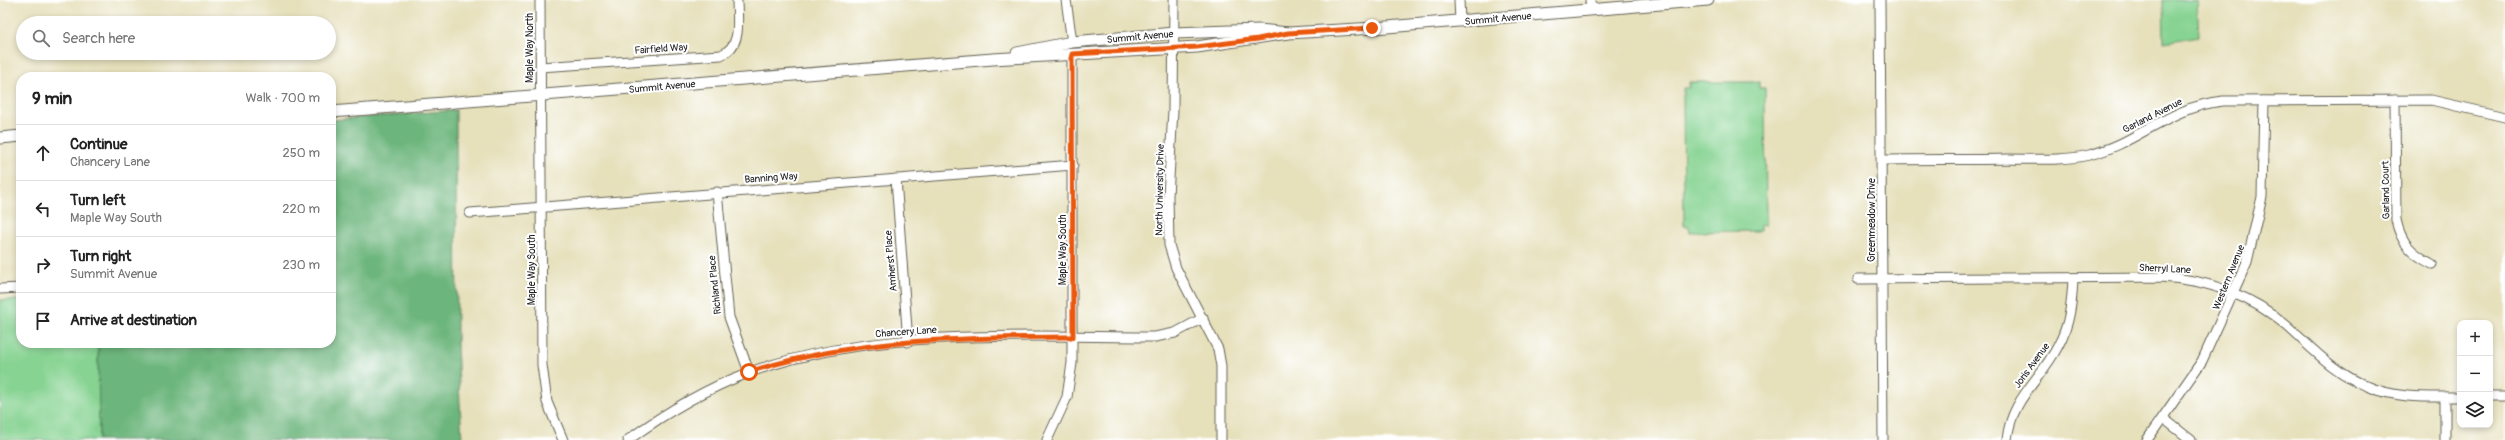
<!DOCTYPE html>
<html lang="en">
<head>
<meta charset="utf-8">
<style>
  body { margin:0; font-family:Pangolin,sans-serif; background:#f2f2f2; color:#222 }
  .controls { position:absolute; right:12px; bottom:12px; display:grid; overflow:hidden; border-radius:8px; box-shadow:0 2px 6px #0003 }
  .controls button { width:36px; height:36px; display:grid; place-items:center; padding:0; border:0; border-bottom:1px solid #e0e0e0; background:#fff; color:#222; font:20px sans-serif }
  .stop { position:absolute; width:12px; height:12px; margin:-9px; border:3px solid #ea580c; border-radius:50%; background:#fff }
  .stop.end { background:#ea580c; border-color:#fff; box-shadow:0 1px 4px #0008 }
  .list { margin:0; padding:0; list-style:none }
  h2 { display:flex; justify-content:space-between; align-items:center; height:52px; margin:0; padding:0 16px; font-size:17px }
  h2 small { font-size:13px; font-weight:400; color:#767676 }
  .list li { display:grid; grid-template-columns:26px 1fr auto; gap:12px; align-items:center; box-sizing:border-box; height:56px; padding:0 16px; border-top:1px solid #e0e0e0 }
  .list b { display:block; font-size:15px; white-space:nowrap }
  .list p { margin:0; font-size:13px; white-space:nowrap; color:#767676 }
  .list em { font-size:13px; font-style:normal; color:#767676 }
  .icon { flex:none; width:22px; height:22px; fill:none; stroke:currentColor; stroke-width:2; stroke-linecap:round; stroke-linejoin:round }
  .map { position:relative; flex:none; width:2505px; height:440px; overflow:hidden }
  .search { position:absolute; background:#fff; box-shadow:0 2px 6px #0003; left:16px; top:16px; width:320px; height:44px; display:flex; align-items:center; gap:10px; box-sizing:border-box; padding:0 14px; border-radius:22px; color:#767676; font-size:15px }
  .panel { position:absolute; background:#fff; box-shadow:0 2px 6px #0003; left:16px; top:72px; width:320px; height:276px; border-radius:16px }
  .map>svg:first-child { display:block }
</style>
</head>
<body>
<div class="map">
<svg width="2505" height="440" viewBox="0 0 2505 440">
  <rect width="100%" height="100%" fill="#fff"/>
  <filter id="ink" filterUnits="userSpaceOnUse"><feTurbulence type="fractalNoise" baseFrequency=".025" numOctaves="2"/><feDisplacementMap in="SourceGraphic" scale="8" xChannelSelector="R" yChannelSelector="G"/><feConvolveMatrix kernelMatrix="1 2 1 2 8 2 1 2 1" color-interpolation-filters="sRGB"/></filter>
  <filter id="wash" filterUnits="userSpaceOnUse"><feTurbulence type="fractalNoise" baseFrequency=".012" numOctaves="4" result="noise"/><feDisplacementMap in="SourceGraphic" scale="16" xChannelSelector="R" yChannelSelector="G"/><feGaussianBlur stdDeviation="0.9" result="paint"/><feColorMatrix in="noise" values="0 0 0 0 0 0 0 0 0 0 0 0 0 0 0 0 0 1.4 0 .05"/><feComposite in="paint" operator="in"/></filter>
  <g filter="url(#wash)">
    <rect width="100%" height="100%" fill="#e6e0bb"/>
    <g fill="#86d392" stroke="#517857">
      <polygon points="2163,0 2197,0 2199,36 2164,42"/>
      <polygon points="1689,82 1759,82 1759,88 1765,88 1766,225 1760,225 1760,231 1690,232 1689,226 1684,226 1683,88 1689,88"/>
      <polygon points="0,300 21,300 21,343 98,343 99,440 0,440"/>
    </g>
    <polygon fill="#6cb57c" stroke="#44684c" points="456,110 457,346 462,440 99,440 98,343 331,343 331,120"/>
  </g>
  <g filter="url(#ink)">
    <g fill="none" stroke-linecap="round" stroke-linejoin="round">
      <g stroke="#636154" stroke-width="11">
        <g id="minor">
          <polyline points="540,0 542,365 547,402 563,440"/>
          <polyline points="1066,0 1072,42"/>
          <polyline points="1174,0 1173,110 1168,196 1169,245 1176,268 1218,349 1221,366 1221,440"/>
          <polyline points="1459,0 1460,21"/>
          <polyline points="1590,0 1591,10"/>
          <polyline points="1880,0 1883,440"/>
          <path d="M540,67L721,55C743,46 737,20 737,0"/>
          <path d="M2395,100L2396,220C2401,243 2411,253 2432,264"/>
          <path d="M1882,160C1924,159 1967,160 2010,159C2036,159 2063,161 2089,155C2139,143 2167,107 2223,101L2431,100L2505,117"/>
          <polyline points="896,179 908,342"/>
          <polyline points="717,192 729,317 749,372"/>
          <polyline points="470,213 1073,165"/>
          <path d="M1858,279L2161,277C2206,279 2253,296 2287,326C2313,349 2334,373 2367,386C2396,399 2429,397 2460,397"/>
          <polyline points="0,289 21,288"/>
          <polyline points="2490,396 2505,396"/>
          <polyline points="2445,397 2445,440"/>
          <polyline points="2163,418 2191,440"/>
          <path d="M628,440C665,413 705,389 748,373C872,327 1025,337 1155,337L1175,333L1203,318"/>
          <polyline points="1047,440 1067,397 1072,363 1072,54"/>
          <path d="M2007,440C2011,398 2041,380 2058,346C2070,324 2072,302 2073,278"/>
          <polyline points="2147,440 2202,361 2247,262 2262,197 2264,101"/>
        </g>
      </g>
      <g stroke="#636154" stroke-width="13">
        <g id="major">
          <polyline points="1017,53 1072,42 1174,33 1259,30 1288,33 1375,28 1708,0"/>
          <polyline points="331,112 993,59 1197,47 1288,33"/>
          <polyline points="0,138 21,136"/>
        </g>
      </g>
      <use href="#minor" stroke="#fff" stroke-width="9"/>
      <use href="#major" stroke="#fff" stroke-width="11"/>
    </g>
  </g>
  <g fill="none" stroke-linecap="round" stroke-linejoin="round" filter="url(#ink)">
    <path stroke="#ea580c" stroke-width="5" d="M749,372C854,338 963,338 1073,337L1072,54L1197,47L1258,39L1288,33L1372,28"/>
  </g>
  <g text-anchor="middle" stroke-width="4" stroke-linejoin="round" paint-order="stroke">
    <g font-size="10" fill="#1c1c1c" stroke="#fff">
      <text transform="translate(1498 18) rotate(-5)" y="4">Summit Avenue</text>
      <text transform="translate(1140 36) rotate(-5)" y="4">Summit Avenue</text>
      <text transform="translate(529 48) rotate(-90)" y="4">Maple Way North</text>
      <text transform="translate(661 48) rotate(-4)" y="4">Fairfield Way</text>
      <text transform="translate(662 86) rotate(-5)" y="4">Summit Avenue</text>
      <text transform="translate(2152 115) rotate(-27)" y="4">Garland Avenue</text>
      <text transform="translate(771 177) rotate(-4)" y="4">Banning Way</text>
      <text transform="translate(1159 190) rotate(-89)" y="4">North University Drive</text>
      <text transform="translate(2385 190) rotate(-91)" y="4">Garland Court</text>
      <text transform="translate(1871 220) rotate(-90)" y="4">Greenmeadow Drive</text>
      <text transform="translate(1062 250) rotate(-90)" y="4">Maple Way South</text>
      <text transform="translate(890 261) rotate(-95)" y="4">Amherst Place</text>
      <text transform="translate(2165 268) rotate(3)" y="4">Sherryl Lane</text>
      <text transform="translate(531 270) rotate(-90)" y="4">Maple Way South</text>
      <text transform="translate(2228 277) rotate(-68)" y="4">Western Avenue</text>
      <text transform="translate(714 285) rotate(-96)" y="4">Richland Place</text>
      <text transform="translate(906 331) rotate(-4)" y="4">Chancery Lane</text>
      <text transform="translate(2031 365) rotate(-54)" y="4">Joris Avenue</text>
    </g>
  </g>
</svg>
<div class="controls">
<button>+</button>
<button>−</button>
<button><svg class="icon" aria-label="layers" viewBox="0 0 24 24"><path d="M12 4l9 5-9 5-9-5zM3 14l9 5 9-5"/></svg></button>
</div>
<div class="stop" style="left:749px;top:372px"></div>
<div class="stop end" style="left:1372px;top:28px"></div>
<div class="search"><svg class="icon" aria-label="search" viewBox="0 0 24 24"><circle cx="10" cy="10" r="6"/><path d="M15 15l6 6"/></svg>Search here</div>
<section class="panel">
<h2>9 min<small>Walk · 700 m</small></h2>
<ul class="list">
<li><svg class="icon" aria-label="ahead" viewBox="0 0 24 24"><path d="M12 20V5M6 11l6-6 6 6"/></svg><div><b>Continue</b><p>Chancery Lane</p></div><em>250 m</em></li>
<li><svg class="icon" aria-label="left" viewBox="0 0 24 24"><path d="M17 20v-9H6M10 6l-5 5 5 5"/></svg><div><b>Turn left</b><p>Maple Way South</p></div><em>220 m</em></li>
<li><svg class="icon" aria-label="right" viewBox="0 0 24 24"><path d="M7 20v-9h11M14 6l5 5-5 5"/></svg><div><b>Turn right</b><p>Summit Avenue</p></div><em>230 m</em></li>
<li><svg class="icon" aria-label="arrive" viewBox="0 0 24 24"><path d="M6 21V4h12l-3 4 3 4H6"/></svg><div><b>Arrive at destination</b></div></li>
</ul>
</section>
</div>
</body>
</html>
